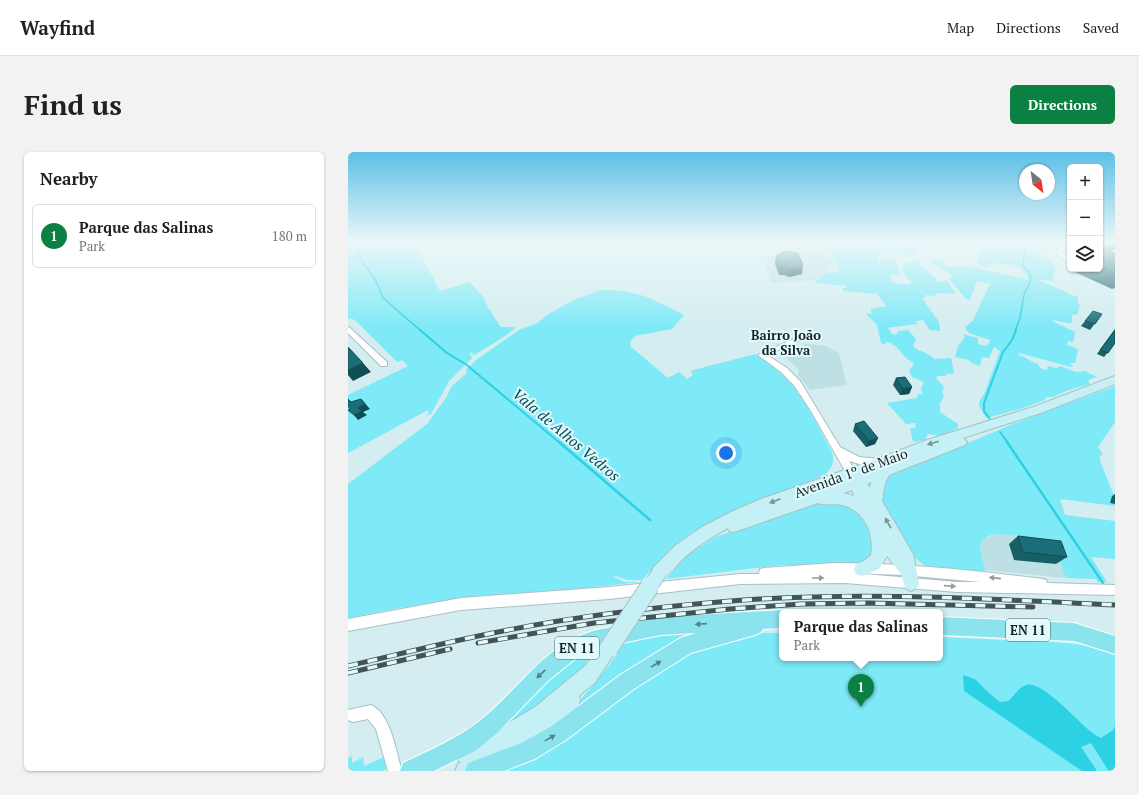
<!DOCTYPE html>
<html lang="en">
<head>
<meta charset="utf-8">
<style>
  body { margin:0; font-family:"PT Serif",serif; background:#f2f2f2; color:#202124 }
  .controls { position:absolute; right:12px; top:12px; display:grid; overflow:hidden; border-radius:6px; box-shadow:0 1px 3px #0004 }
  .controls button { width:36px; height:36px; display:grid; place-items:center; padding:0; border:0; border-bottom:1px solid #e0e0e0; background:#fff; color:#202124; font:20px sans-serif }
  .compass { position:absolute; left:671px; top:12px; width:36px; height:36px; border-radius:50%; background:#fff; box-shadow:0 1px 3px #0004; rotate:150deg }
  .you { position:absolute; left:378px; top:301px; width:14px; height:14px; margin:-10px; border:3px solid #fff; border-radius:50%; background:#1a73e8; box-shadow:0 0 0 6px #1a73e833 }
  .badge { display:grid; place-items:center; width:26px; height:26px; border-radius:50%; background:#0b8043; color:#fff; font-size:13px; font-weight:700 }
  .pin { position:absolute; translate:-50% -33px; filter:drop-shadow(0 1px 2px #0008) }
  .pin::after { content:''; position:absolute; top:21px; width:14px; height:12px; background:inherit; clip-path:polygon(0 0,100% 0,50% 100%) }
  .popup { position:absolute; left:431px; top:457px; width:164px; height:52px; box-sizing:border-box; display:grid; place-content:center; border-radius:6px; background:#fff; filter:drop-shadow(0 1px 3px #0005); font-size:13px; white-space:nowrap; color:#757577 }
  .popup b { font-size:15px; color:#202124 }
  .popup::after { content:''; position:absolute; left:50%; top:100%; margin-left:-8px; border:8px solid transparent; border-top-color:#fff }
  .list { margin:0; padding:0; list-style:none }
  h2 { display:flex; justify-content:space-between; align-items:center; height:52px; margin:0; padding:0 16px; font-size:17px }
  h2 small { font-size:13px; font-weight:400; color:#757577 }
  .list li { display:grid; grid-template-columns:26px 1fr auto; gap:12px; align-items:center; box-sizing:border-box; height:64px; margin:0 8px 8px; padding:0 8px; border:1px solid #e0e0e0; border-radius:6px }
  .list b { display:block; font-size:15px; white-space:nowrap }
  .list p { margin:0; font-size:13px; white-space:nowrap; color:#757577 }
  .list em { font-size:13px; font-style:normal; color:#757577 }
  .icon { flex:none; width:22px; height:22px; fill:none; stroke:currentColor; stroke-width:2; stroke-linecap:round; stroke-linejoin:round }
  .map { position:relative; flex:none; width:767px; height:619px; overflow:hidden; border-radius:6px }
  header { display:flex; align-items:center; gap:24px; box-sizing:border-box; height:56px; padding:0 20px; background:#fff; border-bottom:1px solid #e0e0e0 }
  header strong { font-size:19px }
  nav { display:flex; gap:22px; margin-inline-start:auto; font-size:14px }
  .intro { display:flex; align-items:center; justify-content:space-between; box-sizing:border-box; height:96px; padding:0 24px }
  h1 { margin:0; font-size:28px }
  .button { padding:10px 18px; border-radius:6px; background:#0b8043; color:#fff; font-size:14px; font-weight:700 }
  main { display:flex; gap:24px; padding:0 24px }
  aside { flex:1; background:#fff; border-radius:6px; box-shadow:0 1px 3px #0004 }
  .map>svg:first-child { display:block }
</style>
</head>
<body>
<header>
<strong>Wayfind</strong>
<nav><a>Map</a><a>Directions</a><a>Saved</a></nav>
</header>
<div class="intro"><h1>Find us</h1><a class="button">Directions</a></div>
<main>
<aside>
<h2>Nearby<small></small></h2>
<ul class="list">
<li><span class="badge">1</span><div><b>Parque das Salinas</b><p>Park</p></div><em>180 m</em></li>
</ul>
</aside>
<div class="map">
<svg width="767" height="619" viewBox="0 0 767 619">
  <rect width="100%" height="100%" fill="#d3edf0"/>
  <g fill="#bedfe4">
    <polygon points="480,100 487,113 468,128 423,131 417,113 407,105"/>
    <polygon points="458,192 478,194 491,202 499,233 462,238 450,223 451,218 433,201"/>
    <polygon points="649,382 703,387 718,426 637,418 632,394 637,386"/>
  </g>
  <g fill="#7ee9f7">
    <path d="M0,90H64L68,92L67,96L71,99L92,139L122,130L135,145L140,156L143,158L144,162L153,175H167C165,180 128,203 124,203L125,201L123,200L122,202L124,206L101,229L83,262L79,264L81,261L80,258L0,301V243L60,214L54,208L49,210L7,168L0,166Z"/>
    <path d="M491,90H567L571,102C559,106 538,98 526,96C516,94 505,94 495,93Z"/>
    <path d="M632,90L661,92L664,90H686L682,96L703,108L707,116L705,124L706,129L690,128L723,142H719L730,145V152L732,153L730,162L724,163V171C715,172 709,167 704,169L727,180L725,190L720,189L719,193L728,196L730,198L727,211H722L725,214L723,215L675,202L671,201V203C678,205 683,210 690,212L692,216L699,218L700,214L709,216L712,214L728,220L737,219L749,225L740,228L742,232L721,238L705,245H698L697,248L672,257L642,265L638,266L631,254V250L637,240L652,199L646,195L641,206L634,205L632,214L622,210L621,208L607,205L610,194L617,185L614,182L630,186V192L637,194L641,192L642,188L621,181L617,176L625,168L642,132L629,129L622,148L618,147L601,127L605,124L582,109L586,106L600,110L595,111L598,115C605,115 610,113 617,115L619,114L681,128C676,120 673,114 661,112L662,114L645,111L643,115L640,114L639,116L629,112L631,96L633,93Z"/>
    <path d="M495,94L525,96L533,99L532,104L529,105L530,110H534L533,106L548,107L552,122L542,124L545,131L560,132L565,131L557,124L554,115L558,111L570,108L573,111L571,113L589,127L586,129L588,130L599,129L608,142L587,141L588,144L577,143L578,145L574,146L591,170L592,179L582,178L575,168L568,169L569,172L538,176L541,177L544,182L548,183L551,179L560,178L568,187L565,194C570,200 579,199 586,207L603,206L606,220L605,222H598V224H589L588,226L596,235L594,240L596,245L592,251V260L610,272V276L593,284L580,282L577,288L565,290L562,276H567L568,271L558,272L539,251L569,246L570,242H575L573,237L576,230L564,225L561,219L566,212C563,208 559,208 556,204C552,200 550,194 544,193V191L538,190L537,193L533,191L529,173L519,163V161L524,162L522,157L538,154L529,142L495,139V136H498V134L468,131V129L478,121L492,119L481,97Z"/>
    <path d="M252,138C289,137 304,147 336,163L324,177L287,184L282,190L283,195L320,226L331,220L339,227L345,223L342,219L407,202C448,225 462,260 484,300C487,310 484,317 476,323L372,366L346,379L321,398L294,428H280L268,424L265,425L277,430H292L218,438L129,444L51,456L0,466V332L79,272L98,246L104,234L119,221L118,218L128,208L171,178L188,172L202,161L226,148Z"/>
    <polygon points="767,234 767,270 750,295 755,302 752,304 752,309 767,346 767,354 712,347 717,363 767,369 767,407 743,405 759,430 750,430 748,427 718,426 703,387 649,382 640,384 634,389 632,394 637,419 635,421 582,416 576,413 566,405 532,346 537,326 667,271"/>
    <polygon points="477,349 494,349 512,362 527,389 526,404 510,413 433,413 318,427 337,405 367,385"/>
    <path d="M359,477L198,582C229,553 256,523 279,487Z"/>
    <path d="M415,481H434V506H592V485C620,486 648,488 676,489C707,490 738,490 767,502V619H153L323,508L383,486Z"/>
    <polygon points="251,491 234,517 208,543 150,581 197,525"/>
    <polygon points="4,604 4,611 15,605 16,614 36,605 40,616 35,619 0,619 0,606"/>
  </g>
  <path fill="#2cd1e3" d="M615,523L627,527L641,541L652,550L660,549C666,544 671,535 678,533C694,528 730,570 742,579C746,582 749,584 753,586L765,578L767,574V619L760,618L743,591L733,595L749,619H734L616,539Z"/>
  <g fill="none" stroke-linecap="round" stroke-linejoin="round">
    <g stroke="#2cd1e3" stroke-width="1.5">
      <polyline points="5,90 14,109 28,129 35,146 73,179"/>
      <polyline points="667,179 672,166 676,143 683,128 682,122 675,114 677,95 681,90"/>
    </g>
    <g stroke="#2cd1e3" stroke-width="2">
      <polyline points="72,178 99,201 119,213"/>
      <polyline points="120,214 212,291"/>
      <polyline points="642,267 636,259 636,251 655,200 664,188 668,178"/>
      <polyline points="652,280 660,291"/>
    </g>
    <g stroke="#2cd1e3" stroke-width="2.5">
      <polyline points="211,290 302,368"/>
      <polyline points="659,290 755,431"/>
    </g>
    <g stroke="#a8c1c4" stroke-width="2">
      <g id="minor">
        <polygon points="722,91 722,95 714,100 722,106 722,110 712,105 708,100 710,97"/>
        <polygon points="0,175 2,176 39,210 39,214 33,214 0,181"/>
        <polygon points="455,183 457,184 457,186 419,203 439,216 452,229 492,295 511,305 532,307 534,310 532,313 518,314 501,309 508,321 506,324 500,324 463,259 446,233 433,220 410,203"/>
        <path d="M485,411C555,411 624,418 694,427L698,428L699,431L767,433V443L609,440L497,431L392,432L261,447L113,458L0,479V467L113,446L261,435L392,422H411L412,417L416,416ZM505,421L555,423L632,430H609Z"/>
        <path d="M23,553C42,561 48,598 53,616L52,619H40L28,577L20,567L5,570L0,568V558Z"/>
      </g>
    </g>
    <g stroke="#a8c1c4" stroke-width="2">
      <g id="secondary">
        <path d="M767,224V232L693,261L615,286L619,290L617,293L541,323L537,331L534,349L565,402L571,431L569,436L563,439L557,436L553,422L539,404L531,417L514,424L508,422L506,417L508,412L516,409L523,403C527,382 516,358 494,353C486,351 477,354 470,351L386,380L381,379L380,376C365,384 351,393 338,404C329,412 322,424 311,428L305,426L303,421L305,416L328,393L354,375L383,360L413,347L537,304L579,288L685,255ZM523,330L522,336L519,332ZM504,338L506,344L496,341Z"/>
        <polygon points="261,487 267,490 270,496 246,532 241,535 231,544 232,548 230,555 206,576 180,595 153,611 137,619 107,619 110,612 113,610 109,608 106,601 109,594 154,575 187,555 238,513 255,490"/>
      </g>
    </g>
    <g stroke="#fff" stroke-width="2">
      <g id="primary">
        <path d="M434,458L439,460H434V476L415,477L413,480L407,483L343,501L286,537L218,588L187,607L156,619H117L120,611L173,591L204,574L272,523L332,486L348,481L313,483L249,496L227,507L201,528L149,581L127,599L86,619H52L55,611C82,598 111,586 134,567C162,544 183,515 212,494C222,487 236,482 248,478L313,465Z"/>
        <polygon points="592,465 726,471 767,484 767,502 726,489 592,483"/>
      </g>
    </g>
    <use href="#minor" fill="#fff" fill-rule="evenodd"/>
    <use href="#secondary" fill="#c5f1f6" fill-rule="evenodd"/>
    <use href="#primary" fill="#8be3ee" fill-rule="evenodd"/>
    <g stroke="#455354" stroke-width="5">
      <g id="rail">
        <polyline points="130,491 246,471 382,457 453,452 521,451 685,455"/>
        <path d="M0,514C52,502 103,489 155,479C230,464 307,455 383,449C511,439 639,447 767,453"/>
        <polyline points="0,521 102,497"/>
      </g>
    </g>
    <use href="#rail" stroke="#e1fafe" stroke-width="3.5" stroke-dasharray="10" stroke-linecap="butt"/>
    <g stroke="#a8c1c4" stroke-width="16" stroke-linecap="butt">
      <polyline id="secondary-bridge-far1" points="302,435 311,421"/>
    </g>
    <g stroke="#a8c1c4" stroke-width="20" stroke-linecap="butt">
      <polyline id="secondary-bridge" points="261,496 302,434"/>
    </g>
    <use href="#secondary-bridge-far1" stroke="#c5f1f6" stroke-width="14"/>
    <use href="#secondary-bridge" stroke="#c5f1f6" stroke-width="18"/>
  </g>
  <g fill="#175f67">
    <polygon points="752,90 767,90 767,97 762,99 767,101 767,136 764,137 720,117 722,113 722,117 752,117"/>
    <polygon points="428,104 454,122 441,125 436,123 431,123 427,112"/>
    <polygon points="754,162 742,178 733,174 737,169"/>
    <polygon points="767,177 767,191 756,205 749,202"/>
    <polygon points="548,226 564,235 561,242 552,243 545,233"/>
    <polygon points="507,272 530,286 527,292 518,295 505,279"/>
    <polygon points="767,342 767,352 762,351 764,344"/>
    <polygon points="670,384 719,405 708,412 666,408 661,392"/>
  </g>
  <g fill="#134d54">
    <polygon points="761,90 767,90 767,97 754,102 752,99 756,92"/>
    <polygon points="455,113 454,122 441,125 442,117"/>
    <polygon points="15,211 23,220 5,229 0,223 0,218"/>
    <polygon points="564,235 561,242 552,243 555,237"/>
    <polygon points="13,247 22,257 15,260 19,263 10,268 6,263 10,256"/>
    <polygon points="530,286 527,292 518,295 521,289"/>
  </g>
  <g fill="#1b6e78" stroke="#134d54">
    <polygon points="752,90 761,90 756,92"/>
    <polygon points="752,95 767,101 767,107 757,102 752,103"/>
    <polygon points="437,99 450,101 455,113 442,117 437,115 432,115 428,104"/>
    <polygon points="752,107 767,113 767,121 752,114"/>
    <polygon points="745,159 754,162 747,172 737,169"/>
    <polygon points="767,178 767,191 760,201 752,198"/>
    <polygon points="0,195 15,211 0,218"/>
    <polygon points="557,225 564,235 555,237 548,226"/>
    <polygon points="0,247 3,250 13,247 17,252 10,256 14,259 6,263 0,258 2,257 0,254"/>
    <polygon points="516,269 530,286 521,289 507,272"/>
    <polygon points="670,384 713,389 719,405 675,400"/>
  </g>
  <defs><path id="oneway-solid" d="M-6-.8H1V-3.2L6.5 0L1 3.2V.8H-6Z"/></defs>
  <g fill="#779397">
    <use href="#oneway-solid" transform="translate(585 291) rotate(162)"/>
    <use href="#oneway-solid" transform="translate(427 349) rotate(159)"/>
    <use href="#oneway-solid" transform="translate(540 371) rotate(-119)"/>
  </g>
  <g fill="#979b9c">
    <use href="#oneway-solid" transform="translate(470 426)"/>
    <use href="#oneway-solid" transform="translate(647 426) rotate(-174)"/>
    <use href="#oneway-solid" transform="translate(602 434) rotate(5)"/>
  </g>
  <g fill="#528288">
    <use href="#oneway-solid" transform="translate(353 472) rotate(176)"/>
    <use href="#oneway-solid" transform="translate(308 512) rotate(-31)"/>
    <use href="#oneway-solid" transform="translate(193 522) rotate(137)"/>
    <use href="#oneway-solid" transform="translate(202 586) rotate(-29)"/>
  </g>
  <linearGradient id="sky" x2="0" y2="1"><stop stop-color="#5dc0e6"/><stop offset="0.51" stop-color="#ebf7f8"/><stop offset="1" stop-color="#ebf7f8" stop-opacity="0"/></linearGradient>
  <rect width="767" height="177" fill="url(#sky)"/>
  <g text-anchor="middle" stroke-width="4" stroke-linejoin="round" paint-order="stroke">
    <g font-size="13" font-weight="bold" fill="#182122" stroke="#e1fafe">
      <text x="438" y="188">Bairro João<tspan x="438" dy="15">da Silva</tspan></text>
    </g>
    <g fill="#e1fafe" stroke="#546264" stroke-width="1">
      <rect x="658" y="467" width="44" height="22" rx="3"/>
      <rect x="207" y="485" width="44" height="22" rx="3"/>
    </g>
    <g font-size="13" font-weight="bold" fill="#182122">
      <text x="680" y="483">EN 11</text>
      <text x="229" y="501">EN 11</text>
    </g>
    <g font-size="14" fill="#182122" stroke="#e1fafe">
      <text transform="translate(503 321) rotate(-20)" y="5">Avenida 1º de Maio</text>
    </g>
    <g font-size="15" font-style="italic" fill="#034a52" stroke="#e1fafe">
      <text transform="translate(218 283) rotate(40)" y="5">Vala de Alhos Vedros</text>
    </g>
  </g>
</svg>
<div class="controls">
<button>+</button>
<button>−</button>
<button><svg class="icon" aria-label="layers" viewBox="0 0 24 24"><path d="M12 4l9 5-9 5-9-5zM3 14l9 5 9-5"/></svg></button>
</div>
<svg class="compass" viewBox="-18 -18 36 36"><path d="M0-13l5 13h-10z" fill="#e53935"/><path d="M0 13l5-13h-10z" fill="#757577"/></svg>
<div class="you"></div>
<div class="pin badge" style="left:513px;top:555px">1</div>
<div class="popup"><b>Parque das Salinas</b>Park</div>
</div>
</main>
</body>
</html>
